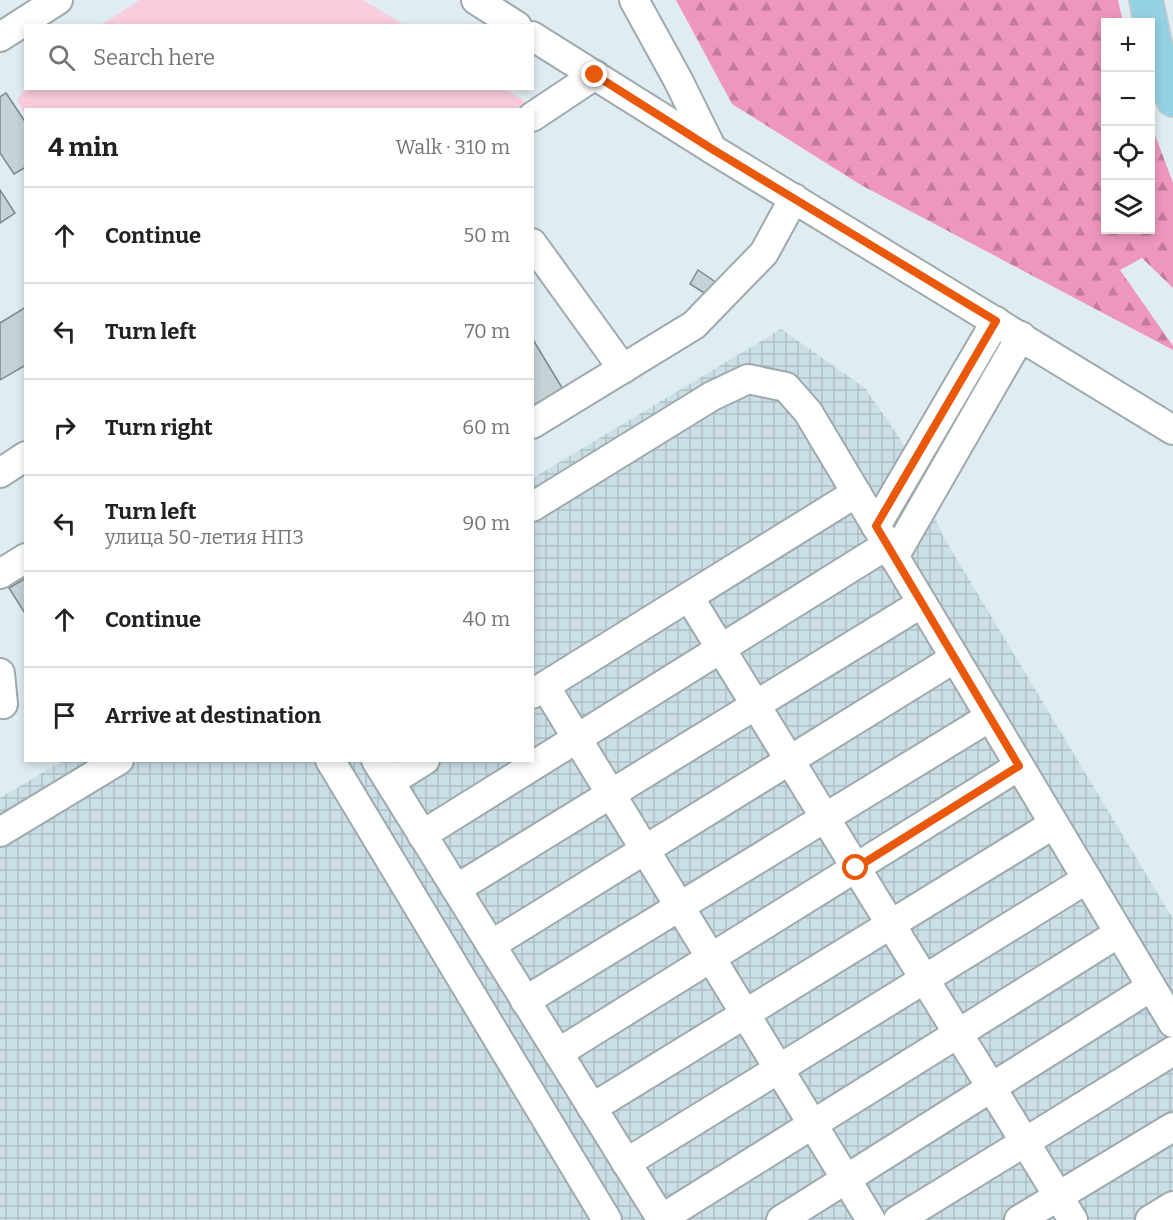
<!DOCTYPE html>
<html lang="en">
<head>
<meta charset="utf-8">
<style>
  body { margin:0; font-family:Bitter,serif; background:#f2f2f2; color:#202124 }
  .controls { position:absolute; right:18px; top:18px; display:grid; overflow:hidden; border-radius:0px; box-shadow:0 3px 9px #0003 }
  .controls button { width:54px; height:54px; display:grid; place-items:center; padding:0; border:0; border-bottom:2px solid #e0e0e0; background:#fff; color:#202124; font:30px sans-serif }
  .stop { position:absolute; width:18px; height:18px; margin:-14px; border:4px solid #ea580c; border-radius:50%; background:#fff }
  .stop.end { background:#ea580c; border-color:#fff; box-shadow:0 2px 6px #0008 }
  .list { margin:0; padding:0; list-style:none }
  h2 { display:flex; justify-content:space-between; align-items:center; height:78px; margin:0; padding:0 24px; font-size:26px }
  h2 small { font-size:20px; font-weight:400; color:#757577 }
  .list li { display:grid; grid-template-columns:39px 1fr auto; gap:18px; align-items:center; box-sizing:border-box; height:96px; padding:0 24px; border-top:2px solid #e0e0e0 }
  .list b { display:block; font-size:22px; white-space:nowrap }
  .list p { margin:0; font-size:20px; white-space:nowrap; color:#757577 }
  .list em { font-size:20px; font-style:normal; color:#757577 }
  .icon { flex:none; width:33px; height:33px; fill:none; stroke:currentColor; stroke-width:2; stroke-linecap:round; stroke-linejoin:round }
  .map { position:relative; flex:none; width:1173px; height:1220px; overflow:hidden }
  .search { position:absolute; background:#fff; box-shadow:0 3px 9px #0003; left:24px; top:24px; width:510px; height:66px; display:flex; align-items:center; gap:15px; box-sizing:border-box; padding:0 21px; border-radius:0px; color:#757577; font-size:22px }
  .panel { position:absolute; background:#fff; box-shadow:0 3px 9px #0003; left:24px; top:108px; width:510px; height:654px; border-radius:0px }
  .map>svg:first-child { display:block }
</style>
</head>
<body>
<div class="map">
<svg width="1173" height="1220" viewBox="0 0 1173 1220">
  <defs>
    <pattern id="industrial-grid" width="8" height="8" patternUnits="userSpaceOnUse" patternTransform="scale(1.5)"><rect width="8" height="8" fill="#cae0e6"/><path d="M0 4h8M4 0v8" fill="none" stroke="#aec1c6"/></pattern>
    <pattern id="forest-firs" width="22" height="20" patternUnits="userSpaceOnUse" patternTransform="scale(1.5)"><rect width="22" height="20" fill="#ef96bd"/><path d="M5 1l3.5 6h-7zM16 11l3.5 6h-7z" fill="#c27b9a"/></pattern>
  </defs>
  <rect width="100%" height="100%" fill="#dfecf1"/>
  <polygon fill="url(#industrial-grid)" points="781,329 865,388 901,440 943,536 1173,919 1173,1220 0,1220 0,798 62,761 532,760 533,478"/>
  <polygon fill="url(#forest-firs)" points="676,0 1118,0 1123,22 1106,22 1106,230 1150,230 1151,124 1173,183 1173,288 1142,258 1120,270 1173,346 1173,350 861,185 732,104"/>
  <g fill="#f9ccde">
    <polygon points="140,0 363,0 404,25 101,25"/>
    <polygon points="26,88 504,88 526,102 514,110 26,110 25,114 17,100"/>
  </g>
  <g fill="#c5d2d6" stroke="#7d898d" stroke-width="1.5">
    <polygon points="6,93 26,123 26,167 14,174 0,153 0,97"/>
    <polygon points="0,190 15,213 0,223"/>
    <polygon points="698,270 717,283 709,296 690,284"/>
    <polygon points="26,307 26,365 0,380 0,323"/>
    <polygon points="532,338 567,396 532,416"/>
    <polygon points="26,578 26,615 9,588"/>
  </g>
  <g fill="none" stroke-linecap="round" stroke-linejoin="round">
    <g stroke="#9eaaae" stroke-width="32">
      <g id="minor">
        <polyline points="476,0 517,26"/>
        <polyline points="634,0 678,80 712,149 1173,430"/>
        <polyline points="532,36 712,149"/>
        <polyline points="0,37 58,0"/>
        <polyline points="532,117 595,75"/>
        <polyline points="532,243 623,369"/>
        <polyline points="532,424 694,325 764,253 794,198"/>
        <polyline points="0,473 26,456"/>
        <polyline points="532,507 712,396 748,379 786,387 808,412 1173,1023"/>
        <polyline points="876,526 996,321"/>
        <polyline points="894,557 1021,336"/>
        <polyline points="0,574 26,558"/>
        <polyline points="689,597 1073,1220"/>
        <polyline points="0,673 3,704"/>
        <polyline points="545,686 871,1220"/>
        <polyline points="532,694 856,493"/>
        <polyline points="330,760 607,1220"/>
        <polyline points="376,760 662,1220"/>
        <polyline points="390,782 425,760"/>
        <polyline points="0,832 119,760"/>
        <polyline points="422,835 887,545"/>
        <polyline points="456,889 922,603"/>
        <polyline points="491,945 955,658"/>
        <polyline points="525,1001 990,717"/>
        <polyline points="558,1053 1019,766"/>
        <polyline points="592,1108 1054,824"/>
        <polyline points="626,1163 1087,879"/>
        <polyline points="661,1219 1119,933"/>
        <polyline points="781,1220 1151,987"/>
        <polyline points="898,1220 1173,1051"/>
        <polyline points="1019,1220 1173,1127"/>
        <polyline points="1150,1220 1173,1206"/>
      </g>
    </g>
    <g stroke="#c9cacb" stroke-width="36">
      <polyline id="major" points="1146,0 1156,48 1173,100"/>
    </g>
    <use href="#minor" stroke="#fff" stroke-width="28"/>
    <use href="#major" stroke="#94d1e2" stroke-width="33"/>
  </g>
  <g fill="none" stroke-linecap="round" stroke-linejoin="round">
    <polyline stroke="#ea580c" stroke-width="8" points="595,75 712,149 996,321 876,526 1019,766 856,868"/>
  </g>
</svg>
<div class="controls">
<button>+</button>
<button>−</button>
<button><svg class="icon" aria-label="locate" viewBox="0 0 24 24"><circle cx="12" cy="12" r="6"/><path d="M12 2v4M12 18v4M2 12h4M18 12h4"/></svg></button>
<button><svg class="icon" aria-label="layers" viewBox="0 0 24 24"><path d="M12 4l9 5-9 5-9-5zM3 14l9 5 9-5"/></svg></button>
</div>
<div class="stop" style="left:856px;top:868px"></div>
<div class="stop end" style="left:595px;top:75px"></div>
<div class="search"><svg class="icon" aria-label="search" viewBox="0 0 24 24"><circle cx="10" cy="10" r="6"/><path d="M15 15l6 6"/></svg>Search here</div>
<section class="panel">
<h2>4 min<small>Walk · 310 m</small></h2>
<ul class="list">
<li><svg class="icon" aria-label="ahead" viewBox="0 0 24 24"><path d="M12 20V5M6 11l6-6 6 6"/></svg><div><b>Continue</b></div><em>50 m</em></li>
<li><svg class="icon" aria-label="left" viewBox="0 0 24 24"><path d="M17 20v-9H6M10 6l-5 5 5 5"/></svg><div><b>Turn left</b></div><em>70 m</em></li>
<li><svg class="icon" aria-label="right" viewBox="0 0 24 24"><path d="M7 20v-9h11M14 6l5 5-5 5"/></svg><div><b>Turn right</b></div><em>60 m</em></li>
<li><svg class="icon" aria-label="left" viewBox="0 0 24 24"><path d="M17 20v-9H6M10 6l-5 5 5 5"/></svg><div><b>Turn left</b><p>улица 50-летия НПЗ</p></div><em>90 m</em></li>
<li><svg class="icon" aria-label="ahead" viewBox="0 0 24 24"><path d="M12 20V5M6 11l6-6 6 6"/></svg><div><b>Continue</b></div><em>40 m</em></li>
<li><svg class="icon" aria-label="arrive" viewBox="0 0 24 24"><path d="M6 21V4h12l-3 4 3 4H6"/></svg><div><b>Arrive at destination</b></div></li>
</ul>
</section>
</div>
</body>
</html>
